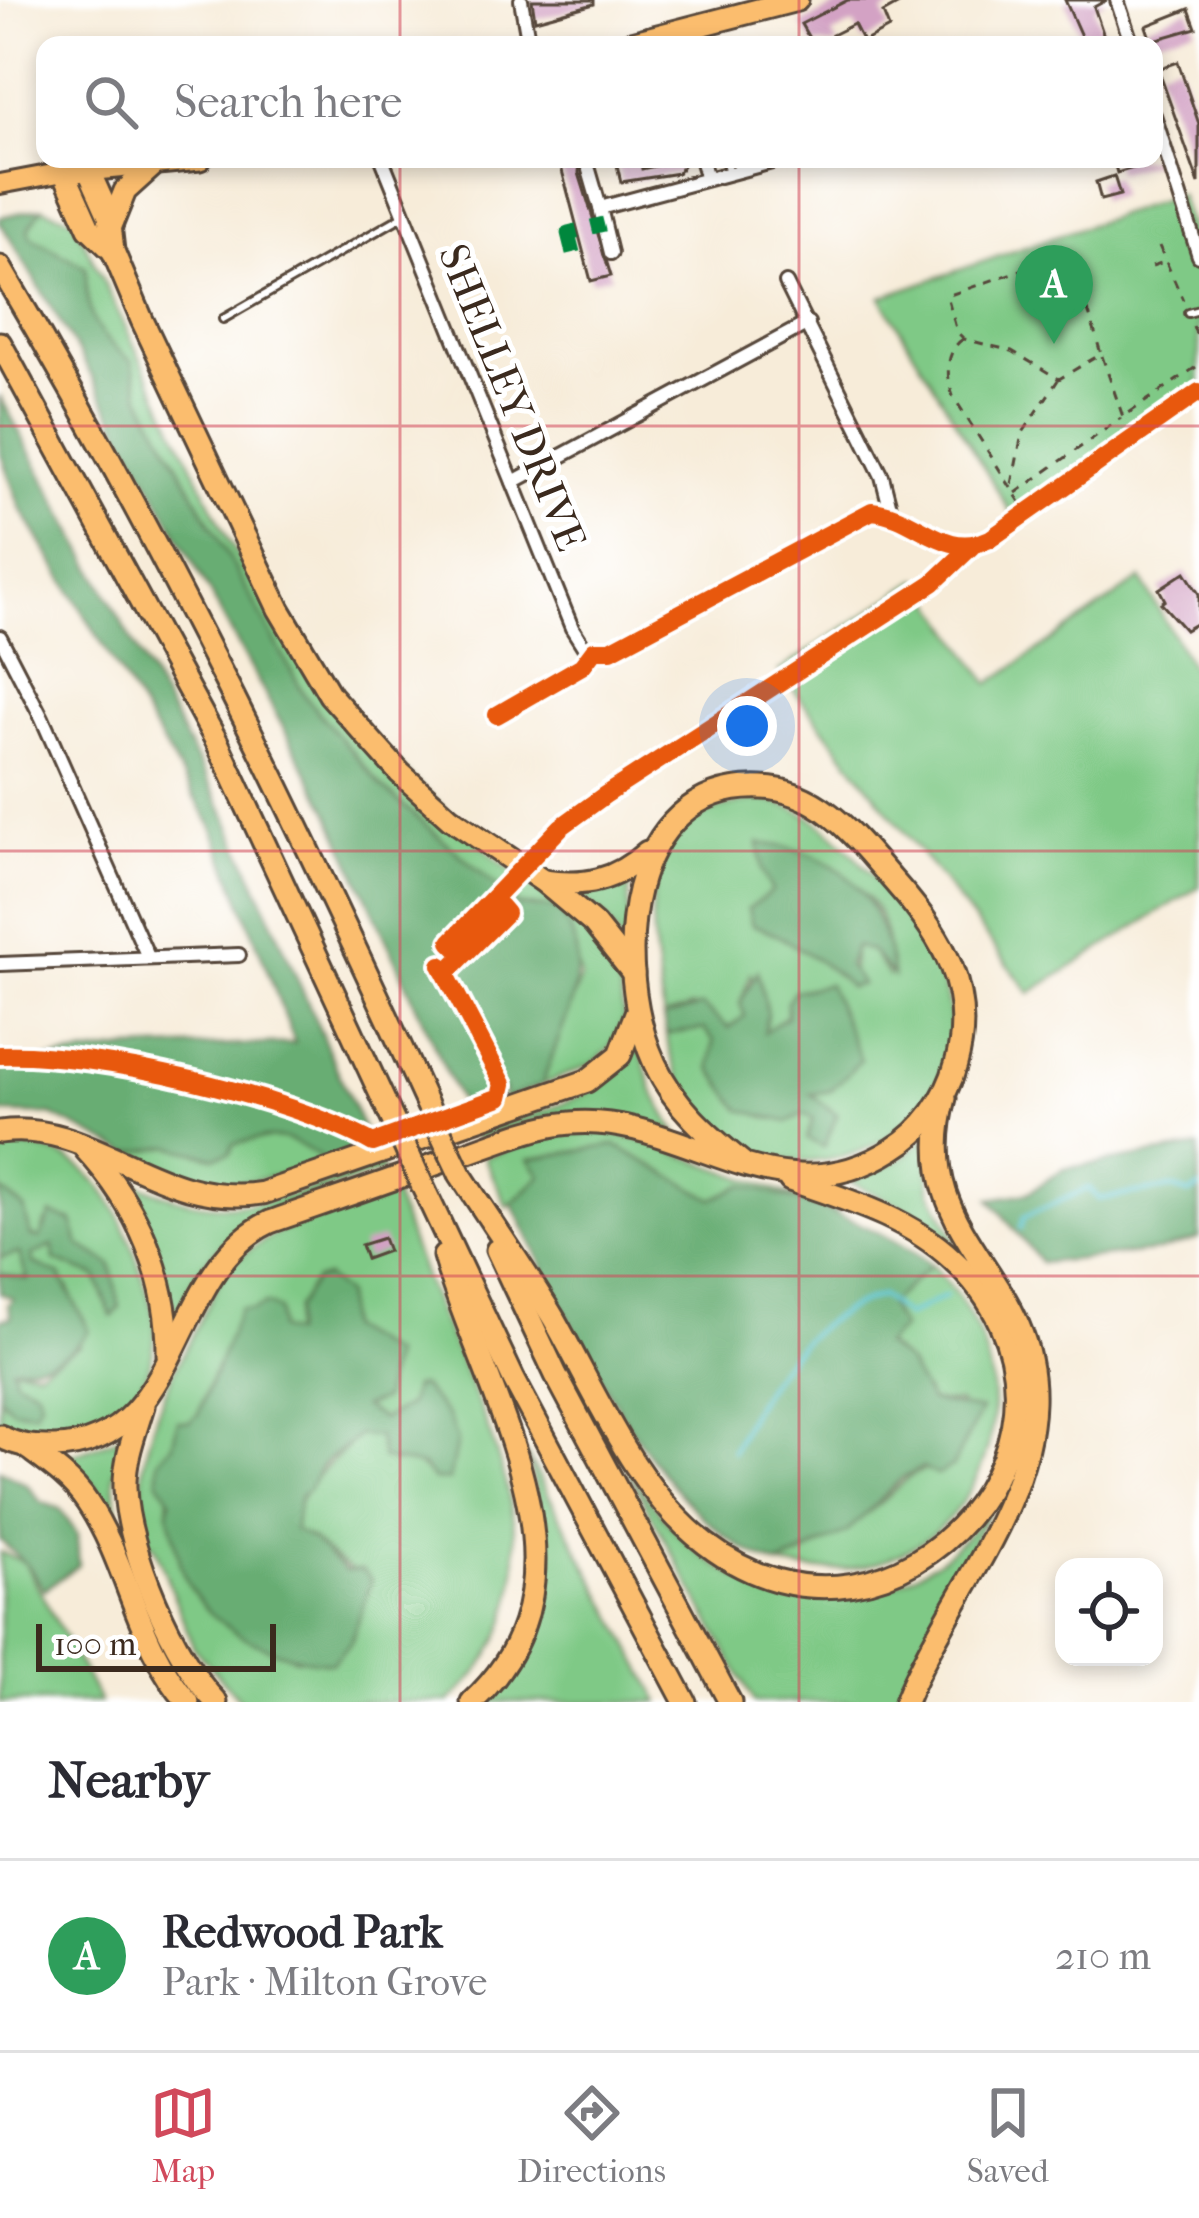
<!DOCTYPE html>
<html lang="en">
<head>
<meta charset="utf-8">
<style>
  body { margin:0; font-family:"IM FELL French Canon",serif; background:#f7f7f7; color:#2b2b33 }
  .controls { position:absolute; right:36px; bottom:36px; display:grid; overflow:hidden; border-radius:24px; box-shadow:0 6px 18px #0003 }
  .controls button { width:108px; height:108px; display:grid; place-items:center; padding:0; border:0; border-bottom:3px solid #e1e1e2; background:#fff; color:#2b2b33; font:60px sans-serif }
  .scale { position:absolute; left:36px; bottom:30px; width:240px; box-sizing:border-box; padding-left:12px; border:6px solid #3b2a1e; border-top:0; font-size:33px; line-height:42px; white-space:nowrap; color:#3b2a1e; -webkit-text-stroke:9px #fff; paint-order:stroke }
  .you { position:absolute; left:747px; top:726px; width:42px; height:42px; margin:-30px; border:9px solid #fff; border-radius:50%; background:#1a73e8; box-shadow:0 0 0 18px #1a73e833 }
  .badge { display:grid; place-items:center; width:78px; height:78px; border-radius:50%; background:#d1495b; color:#fff; font-size:39px; font-weight:700 }
  .pin { position:absolute; translate:-50% -99px; filter:drop-shadow(0 3px 6px #0008) }
  .pin::after { content:''; position:absolute; top:63px; width:42px; height:36px; background:inherit; clip-path:polygon(0 0,100% 0,50% 100%) }
  .list { margin:0; padding:0; list-style:none }
  h2 { display:flex; justify-content:space-between; align-items:center; height:156px; margin:0; padding:0 48px; font-size:51px }
  h2 small { font-size:39px; font-weight:400; color:#7c7c81 }
  .list li { display:grid; grid-template-columns:78px 1fr auto; gap:36px; align-items:center; box-sizing:border-box; height:192px; padding:0 48px; border-top:3px solid #e1e1e2 }
  .list b { display:block; font-size:45px; white-space:nowrap }
  .list p { margin:0; font-size:39px; white-space:nowrap; color:#7c7c81 }
  .list em { font-size:39px; font-style:normal; color:#7c7c81 }
  .icon { flex:none; width:66px; height:66px; fill:none; stroke:currentColor; stroke-width:2; stroke-linecap:round; stroke-linejoin:round }
  .map { position:relative; flex:none; width:1199px; height:1702px; overflow:hidden }
  .search { position:absolute; background:#fff; box-shadow:0 6px 18px #0003; left:36px; right:36px; top:36px; height:132px; display:flex; align-items:center; gap:30px; box-sizing:border-box; padding:0 42px; border-radius:24px; color:#7c7c81; font-size:45px }
  .sheet { height:348px; background:#fff }
  nav { display:flex; justify-content:space-around; align-items:center; box-sizing:border-box; height:168px; border-top:3px solid #e1e1e2; background:#fff; font-size:33px; color:#7c7c81 }
  nav a { display:grid; justify-items:center; gap:6px }
  nav .on { color:#d1495b }
  .map>svg:first-child { display:block }
</style>
</head>
<body>
<div class="map">
<svg width="1199" height="1702" viewBox="0 0 1199 1702">
  <rect width="100%" height="100%" fill="#fff"/>
  <filter id="ink" filterUnits="userSpaceOnUse"><feTurbulence type="fractalNoise" baseFrequency=".00833" numOctaves="2"/><feDisplacementMap in="SourceGraphic" scale="24" xChannelSelector="R" yChannelSelector="G"/><feConvolveMatrix kernelMatrix="1 2 1 2 8 2 1 2 1" color-interpolation-filters="sRGB"/></filter>
  <filter id="wash" filterUnits="userSpaceOnUse"><feTurbulence type="fractalNoise" baseFrequency=".004" numOctaves="4" result="noise"/><feDisplacementMap in="SourceGraphic" scale="48" xChannelSelector="R" yChannelSelector="G"/><feGaussianBlur stdDeviation="2.7" result="paint"/><feColorMatrix in="noise" values="0 0 0 0 0 0 0 0 0 0 0 0 0 0 0 0 0 1.4 0 .05"/><feComposite in="paint" operator="in"/></filter>
  <g filter="url(#wash)">
    <rect width="100%" height="100%" fill="#f7ecd9"/>
    <g fill="#7fc986" stroke="#5d7a52" stroke-width="3" fill-rule="evenodd">
      <polygon points="1179,194 1199,256 1199,392 1016,521 881,297"/>
      <path d="M42,208L73,219L229,541L311,680L496,859L588,929L617,967L624,1019L611,1047L592,1064L542,1085L581,977L556,908L519,906L382,787L306,698L140,395L132,361C92,333 86,315 85,268L31,237L28,230Z"/>
      <polygon points="919,579 989,684 1141,579 1199,680 1199,887 1030,993 779,671"/>
      <path d="M760,800C818,807 845,846 883,887C1104,1126 713,1286 666,1034L704,1029L714,1041L711,1068C732,1100 763,1133 804,1114L813,1118L808,1139L824,1147L837,1114L808,1094L830,1091L851,1068L828,984L764,1033L751,974L740,1003L745,1016L729,1028L692,1007L664,1017C649,917 625,815 760,800ZM765,855L842,871C851,887 866,893 875,907C886,925 891,956 888,975L871,951L855,946L849,986C834,969 775,930 752,925L748,909L773,891Z"/>
      <polygon points="629,876 628,952 605,917 572,892"/>
      <path d="M639,1045L653,1091L676,1132C585,1105 565,1108 476,1139L472,1132C529,1113 607,1102 639,1045Z"/>
      <polygon points="605,1132 644,1141 838,1213 743,1185 713,1199 615,1145 530,1159 541,1176 507,1207 484,1157 557,1134"/>
      <path d="M269,1136L292,1138L325,1161C241,1189 211,1192 129,1153L170,1146L214,1157L232,1145Z"/>
      <polygon points="927,1136 930,1189 958,1245 904,1207 850,1182 902,1158"/>
      <path d="M0,1149C81,1136 118,1199 139,1266C145,1286 154,1307 155,1328C157,1390 105,1438 45,1440C31,1440 14,1433 0,1430V1397L13,1408L30,1386L15,1380L12,1367L38,1370L80,1345L69,1288L33,1263L31,1255L53,1246L54,1260L96,1276L111,1316C97,1273 90,1242 45,1223L40,1239L26,1232L24,1208L0,1190Z"/>
      <path d="M380,1164L383,1171C297,1201 205,1219 177,1318L129,1180C229,1229 283,1198 380,1164Z"/>
      <path d="M393,1194C409,1234 422,1275 439,1314C494,1440 575,1591 449,1702H242L194,1648L154,1545H148C121,1447 181,1363 222,1276C263,1225 333,1214 393,1194ZM308,1289L345,1295L346,1328L392,1355L362,1406L381,1419L410,1405L421,1387L448,1417L449,1480H433C422,1465 412,1459 393,1463L378,1436L358,1434C332,1468 294,1482 294,1530C323,1544 340,1569 371,1580L351,1643L297,1659L226,1625L168,1511L172,1446L198,1414L216,1366L279,1330L293,1335L297,1308Z"/>
      <polygon points="19,1253 28,1281 0,1273 0,1258"/>
      <path d="M931,1265C1066,1399 965,1605 778,1565C813,1553 845,1532 874,1508C908,1481 905,1469 953,1466L961,1444L959,1402H930L907,1362L884,1345L887,1305Z"/>
      <polygon points="124,1436 114,1477 117,1520 95,1486 67,1457"/>
      <path d="M525,1451L660,1702H488C555,1628 553,1542 525,1451Z"/>
      <path d="M624,1465C648,1496 670,1531 702,1555C800,1630 931,1602 995,1499L893,1702H754Z"/>
      <polygon points="0,1552 24,1562 100,1702 0,1702"/>
    </g>
    <g fill="#67ad73" stroke="#516c48" stroke-width="3">
      <path d="M42,208L28,230L31,237L86,268C86,315 92,333 132,361L140,395L306,698L382,787L519,906L557,908C602,964 560,1025 542,1085L503,1100L504,1089L461,1105L326,806L80,355L0,222V217Z"/>
      <path d="M0,396L225,813L370,1145L325,1161C287,1134 278,1134 233,1144L230,1153L214,1157L170,1146L129,1153L51,1115L0,1113V1066L127,1049L295,1043L212,826L20,507L0,452Z"/>
      <path d="M759,843C843,851 881,895 893,976L871,951L855,946L848,966L862,984L849,987C836,970 773,929 752,925L748,909L772,891L762,871Z"/>
      <polygon points="758,971 767,1014 764,1032 787,1017 787,1002 794,991 828,984 861,1060 830,1091 811,1094 837,1115 824,1147 807,1139 813,1118 803,1114 788,1122 741,1110 711,1068 714,1041 704,1029 666,1034 663,1017 702,1006 729,1028 745,1016 740,1003"/>
      <path d="M615,1145L713,1199L743,1185C812,1205 874,1222 931,1265L888,1305L902,1328L884,1345L907,1362L930,1401L981,1410L953,1466L937,1475L922,1468L901,1479L847,1532L778,1565C653,1523 570,1316 512,1204L541,1176L529,1159Z"/>
      <polygon points="1199,1147 1199,1239 1158,1251 1041,1263 990,1199 1028,1193 1063,1169"/>
      <path d="M0,1190L24,1208L31,1237L40,1238L51,1214L72,1221L79,1245L111,1265L120,1308L112,1317L96,1276L54,1260L53,1246L32,1255L33,1263L60,1275L89,1330C72,1358 41,1366 12,1367L15,1379L37,1390L40,1401L34,1412L13,1409L0,1397V1320L11,1317L8,1305L13,1299L0,1293V1273L28,1280L19,1253L0,1258Z"/>
      <path d="M326,1277L345,1295L346,1328L392,1355L383,1399L363,1407L382,1419L409,1405L413,1387L421,1386L448,1417L457,1441L449,1480H433L423,1466L382,1459L378,1437L358,1435C347,1449 327,1456 318,1471C311,1483 313,1488 300,1496L294,1530L312,1539L345,1571L362,1570L371,1580L351,1643L331,1663C281,1658 222,1636 193,1592C179,1572 175,1535 168,1511L171,1500L158,1480V1460L172,1446L178,1421L189,1422L198,1414L240,1309L253,1310L266,1304L279,1310V1330L292,1334L296,1308L315,1280Z"/>
      <polygon points="0,1470 27,1485 41,1502 60,1509 77,1534 79,1565 44,1590 29,1567 0,1540"/>
    </g>
    <g fill="none" stroke-linecap="round" stroke-linejoin="round">
      <g stroke="#55c2ce" stroke-width="4.5">
        <polyline points="1021,1228 1024,1217 1089,1188 1099,1199 1171,1188 1190,1194 1199,1188"/>
        <path d="M733,1452C759,1384 809,1315 881,1296L906,1316L946,1296"/>
      </g>
    </g>
    <g id="blocks">
      <g fill="#d3a2c4">
        <polygon points="532,0 594,0 594,4 535,20"/>
        <polygon points="848,0 906,0 883,13 889,28 863,42 854,24 832,35 838,45 813,45 801,24"/>
        <polygon points="1065,0 1107,0 1094,7 1107,45 1085,45"/>
        <polygon points="1189,9 1196,28 1151,41 1146,26"/>
        <polygon points="1178,62 1199,124 1199,184 1158,69"/>
        <polygon points="559,159 580,159 579,173 611,276 591,281"/>
        <polygon points="640,159 642,169 687,159 678,173 621,182 617,165"/>
        <polygon points="1113,159 1154,159 1154,162 1117,173"/>
        <polygon points="1114,176 1120,195 1101,200 1096,182"/>
        <polygon points="1185,572 1199,594 1199,622 1185,630 1161,603 1165,600 1159,589"/>
        <polygon points="383,1238 388,1251 366,1259 361,1245"/>
      </g>
    </g>
  </g>
  <g filter="url(#ink)">
    <use href="#blocks" fill-opacity="0" stroke="#57473a" stroke-width="3"/>
    <g fill="none" stroke-linecap="round" stroke-linejoin="round">
      <g stroke="#57473a" stroke-width="12">
        <g id="lane">
          <polyline points="725,159 729,173"/>
          <polyline points="1188,313 1199,310"/>
          <polyline points="223,319 403,216"/>
        </g>
      </g>
      <g stroke="#57473a" stroke-width="18">
        <g id="street">
          <polyline points="521,0 529,45"/>
          <polyline points="1117,0 1132,45"/>
          <polyline points="1154,115 1199,256"/>
          <polyline points="382,159 572,628 584,647 594,650"/>
          <polyline points="701,159 707,179"/>
          <polyline points="589,170 600,208 783,159"/>
          <polyline points="600,208 611,253"/>
          <polyline points="786,283 882,476 892,515"/>
          <polyline points="513,482 808,323"/>
          <polyline points="0,637 42,718 148,957"/>
          <path d="M497,715L582,666L594,650H611L872,511C918,515 942,560 990,539L1199,392"/>
          <polyline points="0,964 239,955"/>
        </g>
      </g>
      <g stroke="#57473a" stroke-width="24">
        <polyline id="primary" points="0,184 64,172"/>
      </g>
      <g stroke="#57473a" stroke-width="27">
        <g id="highway">
          <polyline points="623,45 797,0"/>
          <polyline points="88,169 109,216 113,251 142,320 279,609 330,695 400,773 450,818 543,881 594,924 633,973"/>
          <polyline points="111,226 125,191 157,162"/>
          <polyline points="113,251 89,228 64,172 200,159"/>
          <path d="M0,267C163,542 301,827 433,1117"/>
          <polyline points="0,343 217,742 398,1131"/>
          <path d="M543,881C585,887 615,881 647,852"/>
          <path d="M0,1132C94,1119 159,1210 263,1193L587,1081L620,1055L636,1013"/>
          <path d="M86,1150C138,1205 169,1279 168,1355"/>
          <path d="M460,1174C491,1222 525,1270 554,1319C597,1395 635,1490 706,1544C899,1692 1129,1421 952,1259C907,1217 847,1200 790,1180"/>
          <polyline points="423,1187 514,1380 685,1702"/>
          <polyline points="497,1250 556,1375 730,1702"/>
          <path d="M444,1256C484,1395 608,1577 472,1702"/>
          <path d="M143,1406C135,1433 124,1460 125,1488C127,1550 174,1659 216,1702"/>
          <path d="M0,1436C17,1446 34,1447 54,1447C184,1445 168,1269 270,1222C333,1200 395,1179 458,1156C494,1144 533,1126 571,1123C682,1113 776,1224 893,1149C923,1131 947,1098 956,1064C976,992 943,937 897,885C860,843 823,790 762,788C622,782 611,969 655,1064C675,1107 708,1135 744,1164"/>
          <path d="M25,1446C48,1463 71,1478 87,1502C129,1564 136,1645 188,1702"/>
          <path d="M905,1702C944,1603 1030,1512 1033,1402C1037,1272 907,1237 945,1098"/>
        </g>
      </g>
      <g stroke="#57473a" stroke-width="3" stroke-dasharray="9 9" stroke-linecap="butt">
        <polyline points="1159,246 1183,300"/>
        <path d="M1035,265C1084,272 1089,314 1101,354L1059,379L1012,351L964,339L957,332L947,296Z"/>
        <polyline points="1152,266 1167,261"/>
        <polyline points="1193,326 1199,341"/>
        <path d="M963,339C945,351 946,377 953,396L1020,502"/>
        <polyline points="1102,356 1123,417 1199,365"/>
        <polyline points="1012,484 1022,434 1058,380"/>
        <polyline points="1016,493 1121,418"/>
        <polyline points="441,965 458,949"/>
      </g>
      <use href="#lane" stroke="#fff" stroke-width="6"/>
      <use href="#street" stroke="#fff" stroke-width="12"/>
      <use href="#primary" stroke="#fbbd6e" stroke-width="18"/>
      <use href="#highway" stroke="#fbbd6e" stroke-width="21"/>
      <g stroke="#57473a" stroke-width="27" stroke-linecap="butt">
        <g id="highway-bridge">
          <polyline points="433,1117 460,1174"/>
          <polyline points="398,1131 423,1187"/>
        </g>
      </g>
      <use href="#highway-bridge" stroke="#fbbd6e" stroke-width="21"/>
      <polyline stroke="#00873e" stroke-width="15" stroke-dasharray="30 15" stroke-linecap="butt" points="573,253 568,233 604,224"/>
      <g stroke="#fff" stroke-width="26">
        <g id="cycleway">
          <path d="M497,715L582,666L594,650H611L872,511C918,515 942,560 990,539L1199,392"/>
          <polyline points="446,973 506,913 500,906 458,949 451,942 561,827 605,795 933,583 971,547"/>
          <path d="M0,1055C98,1051 286,1096 373,1143L500,1097L503,1084L441,965"/>
        </g>
      </g>
      <use href="#cycleway" stroke="#e8590c" stroke-width="18"/>
    </g>
  </g>
  <path fill="none" stroke="#d1495b" stroke-width="3" stroke-opacity="0.55" d="M400,0V45M799,0V45M400,159V1702M799,159V1702M0,426H1199M0,851H1199M0,1276H1199"/>
  <g text-anchor="middle" stroke-width="10" stroke-linejoin="round" paint-order="stroke">
    <g font-size="42" fill="#3b2a1e" stroke="#fff">
      <text transform="translate(513 397) rotate(68)" y="15">SHELLEY DRIVE</text>
    </g>
  </g>
</svg>
<div class="controls">
<button><svg class="icon" aria-label="locate" viewBox="0 0 24 24"><circle cx="12" cy="12" r="6"/><path d="M12 2v4M12 18v4M2 12h4M18 12h4"/></svg></button>
</div>
<div class="scale">100 m</div>
<div class="you"></div>
<div class="pin badge" style="left:1054px;top:344px;background:#2e9e5b">A</div>
<div class="search"><svg class="icon" aria-label="search" viewBox="0 0 24 24"><circle cx="10" cy="10" r="6"/><path d="M15 15l6 6"/></svg>Search here</div>
</div>
<section class="sheet">
<h2>Nearby<small></small></h2>
<ul class="list">
<li><span class="badge" style="background:#2e9e5b">A</span><div><b>Redwood Park</b><p>Park · Milton Grove</p></div><em>210 m</em></li>
</ul>
</section>
<nav>
<a class="on"><svg class="icon" aria-label="map" viewBox="0 0 24 24"><path d="M3 6l6-2 6 2 6-2v14l-6 2-6-2-6 2zM9 4v14M15 6v14"/></svg>Map</a>
<a><svg class="icon" aria-label="directions" viewBox="0 0 24 24"><path d="M12 3l9 9-9 9-9-9zM9 14v-3h6M13 9l2 2-2 2"/></svg>Directions</a>
<a><svg class="icon" aria-label="saved" viewBox="0 0 24 24"><path d="M7 4h10v16l-5-4-5 4z"/></svg>Saved</a>
</nav>
</body>
</html>
